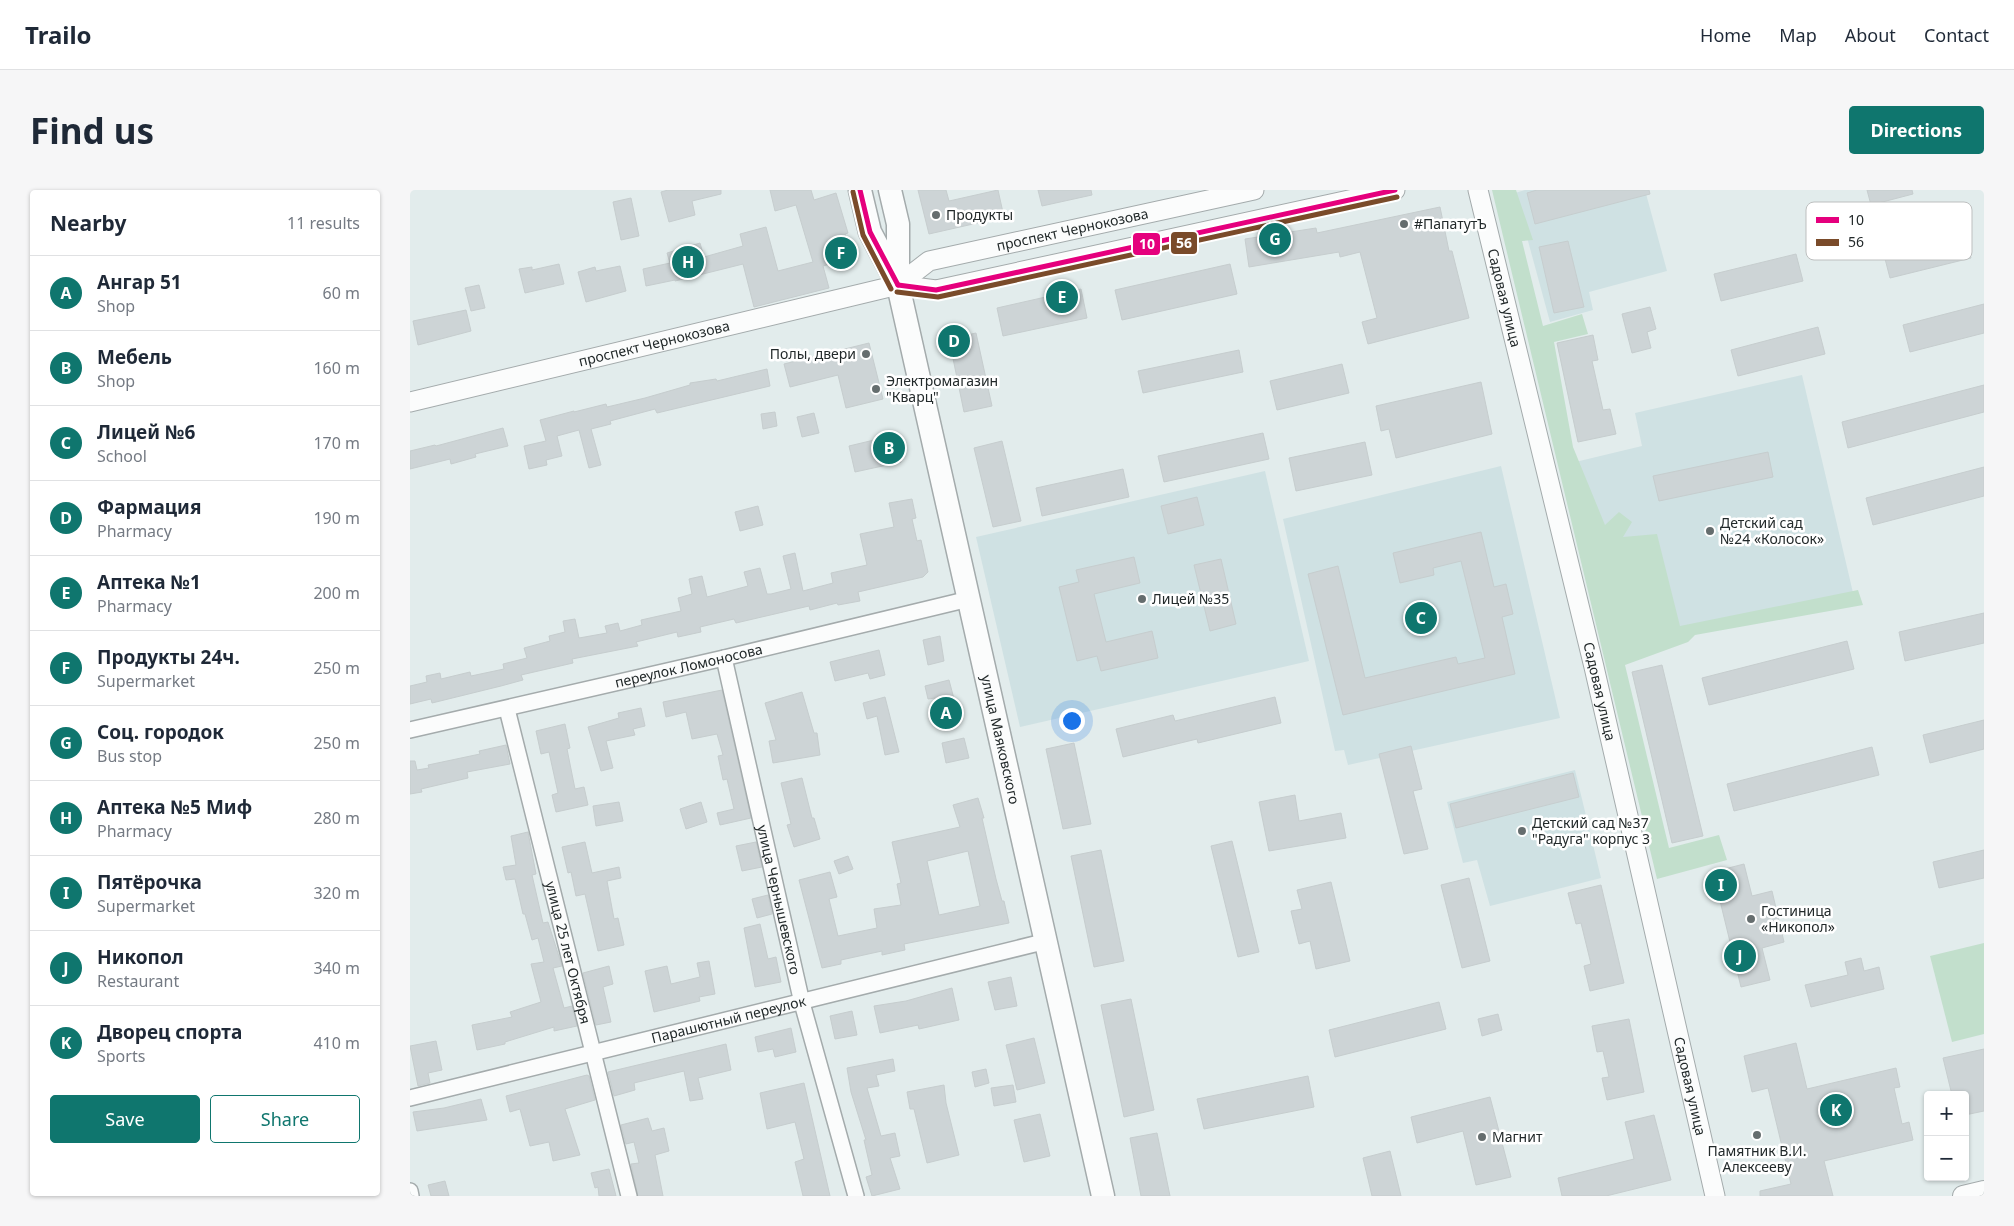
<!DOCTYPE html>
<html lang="en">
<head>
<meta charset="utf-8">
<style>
  body { margin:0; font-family:"Noto Sans",sans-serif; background:#f6f6f7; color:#1f2937 }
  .controls { position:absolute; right:15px; bottom:15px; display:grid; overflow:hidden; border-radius:5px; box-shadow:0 1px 4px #0004 }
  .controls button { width:45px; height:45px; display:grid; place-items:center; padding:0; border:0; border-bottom:1px solid #e0e1e3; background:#fff; color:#1f2937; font:25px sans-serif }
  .you { position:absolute; left:661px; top:530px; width:18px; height:18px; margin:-12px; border:4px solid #fff; border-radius:50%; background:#1a73e8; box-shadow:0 0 0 8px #1a73e833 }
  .badge { display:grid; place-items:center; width:32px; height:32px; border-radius:50%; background:#0f766e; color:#fff; font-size:16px; font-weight:700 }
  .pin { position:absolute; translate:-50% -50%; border:2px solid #fff; box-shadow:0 1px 5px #0006 }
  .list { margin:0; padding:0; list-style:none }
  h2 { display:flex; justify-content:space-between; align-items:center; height:65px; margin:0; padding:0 20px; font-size:21px }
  h2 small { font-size:16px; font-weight:400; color:#747a83 }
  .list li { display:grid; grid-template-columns:32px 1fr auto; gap:15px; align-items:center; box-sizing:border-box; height:75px; padding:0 20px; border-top:1px solid #e0e1e3 }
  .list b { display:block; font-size:19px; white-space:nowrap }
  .list p { margin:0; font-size:16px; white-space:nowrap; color:#747a83 }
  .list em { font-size:16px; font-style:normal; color:#747a83 }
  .actions { display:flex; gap:10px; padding:15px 20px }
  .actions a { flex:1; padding:11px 0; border:1px solid #0f766e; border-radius:5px; text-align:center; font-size:18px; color:#0f766e }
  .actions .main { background:#0f766e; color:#fff }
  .map { position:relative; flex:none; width:1574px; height:1006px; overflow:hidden; border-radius:5px }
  header { display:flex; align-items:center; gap:30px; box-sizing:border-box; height:70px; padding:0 25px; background:#fff; border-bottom:1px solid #e0e1e3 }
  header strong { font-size:24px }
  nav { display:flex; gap:28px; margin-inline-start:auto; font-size:18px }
  .intro { display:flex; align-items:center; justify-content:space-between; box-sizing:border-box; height:120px; padding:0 30px }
  h1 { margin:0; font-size:35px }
  .button { padding:12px 22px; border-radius:5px; background:#0f766e; color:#fff; font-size:18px; font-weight:700 }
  main { display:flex; gap:30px; padding:0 30px }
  aside { flex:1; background:#fff; border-radius:5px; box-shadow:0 1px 4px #0004 }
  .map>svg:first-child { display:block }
</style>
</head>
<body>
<header>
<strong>Trailo</strong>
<nav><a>Home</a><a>Map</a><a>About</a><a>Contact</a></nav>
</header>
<div class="intro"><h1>Find us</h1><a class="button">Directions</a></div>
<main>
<aside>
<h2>Nearby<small>11 results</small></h2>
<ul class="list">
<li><span class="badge">A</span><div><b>Ангар 51</b><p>Shop</p></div><em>60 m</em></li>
<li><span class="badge">B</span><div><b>Мебель</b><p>Shop</p></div><em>160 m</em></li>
<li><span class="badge">C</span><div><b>Лицей №6</b><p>School</p></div><em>170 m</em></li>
<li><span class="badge">D</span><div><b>Фармация</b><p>Pharmacy</p></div><em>190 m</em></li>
<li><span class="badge">E</span><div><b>Аптека №1</b><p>Pharmacy</p></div><em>200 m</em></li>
<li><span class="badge">F</span><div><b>Продукты 24ч.</b><p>Supermarket</p></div><em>250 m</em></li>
<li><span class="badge">G</span><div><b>Соц. городок</b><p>Bus stop</p></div><em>250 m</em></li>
<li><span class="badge">H</span><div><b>Аптека №5 Миф</b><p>Pharmacy</p></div><em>280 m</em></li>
<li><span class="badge">I</span><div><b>Пятёрочка</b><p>Supermarket</p></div><em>320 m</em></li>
<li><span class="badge">J</span><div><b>Никопол</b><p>Restaurant</p></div><em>340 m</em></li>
<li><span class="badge">K</span><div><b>Дворец спорта</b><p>Sports</p></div><em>410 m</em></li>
</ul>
<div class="actions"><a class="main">Save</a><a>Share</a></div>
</aside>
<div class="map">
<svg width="1574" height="1006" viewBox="0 0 1574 1006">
  <rect width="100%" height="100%" fill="#e2ecec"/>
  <g fill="#cfe1e3">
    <polygon points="1115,0 1235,0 1257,81 1179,102 1183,120 1140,132 1105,3"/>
    <polygon points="1392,185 1444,407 1201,463 1157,274 1232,256 1225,223"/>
    <polygon points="1091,276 1150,528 938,575 934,560 925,561 873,329"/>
    <polygon points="855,281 899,471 610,537 566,347"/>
    <polygon points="1165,580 1191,688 1080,716 1067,670 1053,673 1037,612"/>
  </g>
  <g fill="#c2dfcc">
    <polygon points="1082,0 1106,0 1123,50 1112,51 1133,136 1172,124 1178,144 1144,152 1163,257 1195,335 1209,322 1222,332 1213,347 1247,344 1270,436 1448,400 1453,415 1285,445 1278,452 1215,475 1259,658 1309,645 1317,670 1247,689"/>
    <polygon points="1574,753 1574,844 1542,852 1520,766"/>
  </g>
  <g fill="#cdd4d6" stroke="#c6cdce" fill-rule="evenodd">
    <polygon points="258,0 311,0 311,4 282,11 285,25 259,32 251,2"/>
    <polygon points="360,0 401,0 404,10 426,3 438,43 435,44 441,68 413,76 419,98 344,117 333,74 265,91 265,90 236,96 233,79 260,73 257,63 290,53 294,67 333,56 330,44 356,37 368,81 403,72 386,15 365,21"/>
    <polygon points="508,0 536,0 539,11 588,0 594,27 519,44"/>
    <polygon points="628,0 681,0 682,5 632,16"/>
    <polygon points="1127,0 1239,0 1240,4 1125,34 1117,3"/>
    <polygon points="1457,0 1502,0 1503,4 1461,15"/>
    <polygon points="221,8 229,46 211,50 203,12"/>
    <polygon points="1030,17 1039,61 1042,61 1059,128 958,154 952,132 967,128 950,62 930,67 929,62 839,77 835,49 906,38 907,43"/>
    <polygon points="1554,41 1561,68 1480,88 1473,61"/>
    <polygon points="1158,51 1174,117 1144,123 1129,57"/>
    <polygon points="1386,64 1393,91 1311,111 1304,84"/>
    <polygon points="149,74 154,94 115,103 109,79 122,77 122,80"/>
    <polygon points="820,74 827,104 712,130 705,100"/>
    <polygon points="210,76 216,101 176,112 168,82 185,77 186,81"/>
    <polygon points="69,95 75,118 61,121 55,98"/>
    <polygon points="671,99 677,128 593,146 587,118"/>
    <polygon points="1574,114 1574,143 1500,162 1493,135"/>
    <polygon points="1240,117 1246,139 1237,142 1241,158 1222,163 1212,124"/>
    <polygon points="56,120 61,141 8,155 3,131"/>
    <polygon points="1408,137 1415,164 1328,186 1321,160"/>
    <polygon points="566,143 582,216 554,222 539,149"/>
    <polygon points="1183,145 1188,170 1182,171 1193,220 1200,219 1206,244 1168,252 1147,153"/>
    <polygon points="459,153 473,209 436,218 428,185 380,197 374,174"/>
    <polygon points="829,160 833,182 733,203 728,181"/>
    <polygon points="932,174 939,203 867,220 860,191"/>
    <polygon points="357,179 360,196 247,223 245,219 200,231 201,234 181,239 191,275 179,278 169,240 147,246 152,266 136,270 137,275 119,279 114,256 136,251 130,230 164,221 164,222 196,214 197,217 235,208 280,195 280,193 306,189 307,191"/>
    <polygon points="1071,192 1082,244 986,268 979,239 971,241 966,216"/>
    <polygon points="1574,195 1574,222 1438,258 1432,232"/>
    <polygon points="365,222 367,236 353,239 351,224"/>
    <polygon points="404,223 409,243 392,247 387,227"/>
    <polygon points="93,238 98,256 65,264 66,267 41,274 40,269 0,279 0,261 25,255 26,256"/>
    <polygon points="853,243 859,269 754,292 748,266"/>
    <polygon points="485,245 491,272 445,282 439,256"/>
    <polygon points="592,251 611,331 583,337 564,258"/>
    <polygon points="955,252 962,285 886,301 879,268"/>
    <polygon points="1358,262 1363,287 1249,311 1243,286"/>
    <polygon points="1574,277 1574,306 1463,335 1456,308"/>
    <polygon points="713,279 719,307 632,326 626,298"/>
    <polygon points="787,307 794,335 758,344 751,316"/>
    <polygon points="502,309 506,328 502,329 507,351 511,350 518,382 513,387 448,402 450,411 428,415 427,413 400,420 399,416 326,433 324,429 290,437 291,442 268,447 267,442 226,452 228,456 162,469 163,473 111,485 113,490 91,496 22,513 21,509 0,514 0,496 17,492 16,486 30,483 31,489 60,482 61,486 94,479 93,474 117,468 114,458 140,451 139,446 155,442 153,431 165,429 169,448 197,443 195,436 208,433 210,441 232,435 231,430 271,421 268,408 282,404 279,389 292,386 297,407 338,396 334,382 350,378 357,404 361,404 381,399 373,366 385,363 393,401 423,393 421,383 457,375 450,344 484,337 479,313"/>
    <polygon points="348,316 353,335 330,341 325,322"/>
    <polygon points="1071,342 1084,397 1096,394 1103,424 1092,427 1105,484 933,525 898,384 928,376 955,488 1046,467 1048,474 1075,468 1051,371 1023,378 1024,385 990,393 983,363"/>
    <polygon points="724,367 730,393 684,404 696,452 742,441 748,468 691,481 687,466 667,471 649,397 669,392 666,380"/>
    <polygon points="811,369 826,434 800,441 784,375"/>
    <polygon points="1574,423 1574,453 1495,471 1489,442"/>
    <polygon points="530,446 534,471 518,475 513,450"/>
    <polygon points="1437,451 1444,479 1299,515 1292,488"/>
    <polygon points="469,460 475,485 460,489 458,483 425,491 420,472"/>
    <polygon points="1252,475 1293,646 1262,653 1222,482"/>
    <polygon points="539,490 548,524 532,528 525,508 518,509 515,496"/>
    <polygon points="312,500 341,628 310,635 307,623 324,619 317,589 313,590 308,566 313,565 307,544 282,549 276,522 256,527 253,512"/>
    <polygon points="392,502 404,543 407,543 410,565 363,573 359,551 366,550 355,513"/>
    <polygon points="475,507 489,562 475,565 467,526 457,529 453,513"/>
    <polygon points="865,507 871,533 788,553 787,549 713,567 706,539 763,525 765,531"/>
    <polygon points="231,518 235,536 223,539 225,545 196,551 203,578 191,581 178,537 209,528 208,523"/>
    <polygon points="1574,530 1574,559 1520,573 1513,545"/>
    <polygon points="155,534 160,558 157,559 165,599 174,597 178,615 146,622 142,605 148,603 139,562 131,564 126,541"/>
    <polygon points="554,548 559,568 536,573 532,553"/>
    <polygon points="664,553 681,634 653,639 636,559"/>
    <polygon points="96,555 100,574 57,582 58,588 11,599 12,602 0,604 0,571 5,571 7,580 19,578 18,575 70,564 69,561"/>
    <polygon points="1001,556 1012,599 1003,601 1018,659 994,664 969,564"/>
    <polygon points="1462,557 1469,585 1324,621 1317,594"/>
    <polygon points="1163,583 1169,607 1046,638 1040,614"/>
    <polygon points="392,588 402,628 404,628 410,649 384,657 377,635 381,634 371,593"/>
    <polygon points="885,605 889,631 931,623 936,648 859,661 849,612"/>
    <path d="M568,608L574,628H572L586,689L592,711H594L599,733L494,754L495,760L472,765V761L431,770V774L412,778L389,690L420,682L427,707L419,709L428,746L467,738L464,719L491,715L487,694L491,693L482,652L550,637L543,615ZM558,661L570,716L529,725L517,671Z"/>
    <polygon points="209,612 213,631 186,636 183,616"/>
    <polygon points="291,612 297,632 276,639 270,619"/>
    <polygon points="118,642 126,684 122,685 133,733 138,732 152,776 143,778 154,818 162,816 167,836 144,841 144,837 95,852 95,854 67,860 62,835 102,827 100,822 131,812 121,774 134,772 128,748 122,750 115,724 113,724 105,689 96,690 93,677 106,675 101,646"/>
    <polygon points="822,651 849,762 828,767 801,656"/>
    <polygon points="175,652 182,683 209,677 211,688 197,691 204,729 208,728 214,755 188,761 175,704 166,706 161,682 158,683 152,657"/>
    <polygon points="346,652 352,677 332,681 326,656"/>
    <polygon points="691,660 714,771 684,777 661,666"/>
    <polygon points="1574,660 1574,688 1529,698 1523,672"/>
    <polygon points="438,666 443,679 429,684 424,671"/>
    <polygon points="1334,674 1342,706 1362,701 1374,752 1352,758 1360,790 1331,797 1303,682"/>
    <polygon points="1059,688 1080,771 1052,778 1031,695"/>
    <polygon points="921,692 940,771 906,779 900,751 889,754 881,721 892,719 887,700"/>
    <polygon points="1191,695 1214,793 1180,801 1174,776 1181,774 1171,733 1166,734 1158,703"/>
    <polygon points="358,705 362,724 347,728 342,709"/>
    <polygon points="350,734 358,769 366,767 371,792 345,797 334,738"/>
    <polygon points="1451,768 1454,781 1469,777 1474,799 1401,817 1395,795 1438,785 1435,772"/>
    <polygon points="299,771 305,804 289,807 290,811 244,822 235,781 257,776 261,794 290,787 287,773"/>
    <polygon points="199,776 203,794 193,797 201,832 186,835 173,783"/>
    <polygon points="601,787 607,816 585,820 578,792"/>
    <polygon points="542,798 549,830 509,839 508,835 470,843 464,816 496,811"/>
    <polygon points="721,809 744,920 714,927 691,815"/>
    <polygon points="1029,812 1036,839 925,867 919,840"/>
    <polygon points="442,821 447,845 425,849 420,826"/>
    <polygon points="1088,824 1092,840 1072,846 1068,829"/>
    <polygon points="1219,829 1234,902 1197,910 1192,888 1199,887 1193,861 1187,862 1182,836"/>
    <polygon points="381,838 386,862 365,867 363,859 348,862 345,847"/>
    <polygon points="624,848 635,893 607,900 596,855"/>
    <polygon points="26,851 32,880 18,883 20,893 8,896 0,856"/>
    <polygon points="1386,853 1397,899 1486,878 1490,897 1484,898 1492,934 1499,932 1503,950 1414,971 1423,1006 1350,1006 1350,1001 1381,994 1358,898 1342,902 1334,866"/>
    <polygon points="316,854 321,880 288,888 293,909 280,911 274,881 224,893 225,900 204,906 198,882"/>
    <polygon points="1574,859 1574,921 1555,925 1555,905 1542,905 1533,868"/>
    <polygon points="483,869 485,881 466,885 469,896 457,898 471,946 485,943 490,966 480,968 490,999 462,1006 456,987 462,985 454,950 456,950 441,902 437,878"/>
    <polygon points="576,879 579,893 565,897 562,882"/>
    <polygon points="177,885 179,886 185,910 155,919 170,965 143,971 139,952 120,956 110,919 100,922 96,906"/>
    <polygon points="898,886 904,917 794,939 787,909"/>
    <polygon points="394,893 400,919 420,1006 393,1006 385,972 394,969 385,932 357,939 350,903"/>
    <polygon points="534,895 536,913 549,965 517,973 504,919 500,919 497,902"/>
    <polygon points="603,895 606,912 584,916 581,898"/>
    <polygon points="1080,907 1101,987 1066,995 1053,941 1007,953 1001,927"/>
    <polygon points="71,909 77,930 7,941 3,922 34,918"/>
    <polygon points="630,924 640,966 614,972 604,930"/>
    <polygon points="1244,925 1261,990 1196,1006 1152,1006 1148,988 1224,969 1215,932"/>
    <polygon points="238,928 242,941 254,938 259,961 245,965 253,1006 228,1006 221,974 229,973 224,952 216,954 211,935"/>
    <polygon points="747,943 760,1006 731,1006 720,948"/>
    <polygon points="980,961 991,1006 962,1006 953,968"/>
    <polygon points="199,979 206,1006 189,1006 188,997 185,998 181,983"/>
    <polygon points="35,991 39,1006 21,1006 18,995"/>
  </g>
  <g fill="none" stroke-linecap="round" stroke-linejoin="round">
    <g stroke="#a4abac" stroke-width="18">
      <g id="minor">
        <path id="s1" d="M314,468L392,813L446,1006"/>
        <path id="s2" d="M97,519L219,1006"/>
        <path id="s3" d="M0,540L314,468L559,409"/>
        <path id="s4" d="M0,908L637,751"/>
        <polyline points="0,1001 1,1006"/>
      </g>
    </g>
    <g stroke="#a4abac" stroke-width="21">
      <g id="tertiary">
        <path id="s5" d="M1068,0L1184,477L1305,1006"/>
        <path id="s6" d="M488,95L519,71L844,0"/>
        <path id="s7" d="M0,212L488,95L526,100L985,0"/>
      </g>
    </g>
    <g stroke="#a4abac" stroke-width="22">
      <polyline id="secondary" points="1553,1006 1574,1001"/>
    </g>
    <g stroke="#a4abac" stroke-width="25">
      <g id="primary">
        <polyline points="450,0 460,42 486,91"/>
        <path id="s8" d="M480,0L488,34V95L693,1006"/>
      </g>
    </g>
    <use href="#minor" stroke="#fbfcfc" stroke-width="15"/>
    <use href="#tertiary" stroke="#fbfcfc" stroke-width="19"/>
    <use href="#secondary" stroke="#fbfcfc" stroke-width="20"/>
    <use href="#primary" stroke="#fbfcfc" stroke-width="22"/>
    <g stroke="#fff" stroke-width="9">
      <g id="bus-1">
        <polyline points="450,0 460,42 488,95"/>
        <polyline points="488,95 526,100 985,0"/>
      </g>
    </g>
    <g stroke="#fff" stroke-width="9">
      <g id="bus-2">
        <polyline points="443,2 453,45 481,99"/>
        <polyline points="487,102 528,107 987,7"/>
      </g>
    </g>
    <use href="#bus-1" stroke="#e5007d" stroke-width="5"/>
    <use href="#bus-2" stroke="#7a4b2a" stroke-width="5"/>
  </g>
  <g fill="#656d6e" stroke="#fff" stroke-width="2">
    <circle cx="526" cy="25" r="5"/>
    <circle cx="994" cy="34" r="5"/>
    <circle cx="456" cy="164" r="5"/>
    <circle cx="466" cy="199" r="5"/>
    <circle cx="1300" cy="341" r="5"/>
    <circle cx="732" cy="409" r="5"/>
    <circle cx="1112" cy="641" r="5"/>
    <circle cx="1341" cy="729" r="5"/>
    <circle cx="1347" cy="945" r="5"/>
    <circle cx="1072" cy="947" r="5"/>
  </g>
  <g text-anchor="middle" stroke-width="5" stroke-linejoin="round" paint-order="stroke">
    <g font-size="14" fill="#22292a" stroke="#fff" text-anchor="start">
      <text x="536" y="30">Продукты</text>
      <text x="1004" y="39">#ПапатутЪ</text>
      <text x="446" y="169" text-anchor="end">Полы, двери</text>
      <text x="476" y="196">Электромагазин<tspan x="476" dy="16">"Кварц"</tspan></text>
      <text x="1310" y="338">Детский сад<tspan x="1310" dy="16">№24 «Колосок»</tspan></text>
      <text x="742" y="414">Лицей №35</text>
      <text x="1122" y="638">Детский сад №37<tspan x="1122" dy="16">"Радуга" корпус 3</tspan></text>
      <text x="1351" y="726">Гостиница<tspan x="1351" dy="16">«Никопол»</tspan></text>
      <text x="1082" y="952">Магнит</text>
      <text x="1347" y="966" text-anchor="middle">Памятник В.И.<tspan x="1347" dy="16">Алексееву</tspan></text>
    </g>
    <g font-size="14" fill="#22292a" stroke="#fff">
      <text dy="5" stroke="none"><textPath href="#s6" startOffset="186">проспект Чернокозова</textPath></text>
      <text dy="5" stroke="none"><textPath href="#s5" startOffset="111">Садовая улица</textPath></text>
      <text dy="5" stroke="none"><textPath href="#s7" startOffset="251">проспект Чернокозова</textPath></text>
      <text dy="5" stroke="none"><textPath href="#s3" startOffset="286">переулок Ломоносова</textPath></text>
      <text dy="5" stroke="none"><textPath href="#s5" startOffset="516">Садовая улица</textPath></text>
      <text dy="5" stroke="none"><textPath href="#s8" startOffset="562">улица Маяковского</textPath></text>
      <text dy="5" stroke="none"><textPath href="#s1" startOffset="248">улица Чернышевского</textPath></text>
      <text dy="5" stroke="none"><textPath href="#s2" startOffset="251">улица 25 лет Октября</textPath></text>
      <text dy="5" stroke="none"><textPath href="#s4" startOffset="328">Парашютный переулок</textPath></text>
      <text dy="5" stroke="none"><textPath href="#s5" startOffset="921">Садовая улица</textPath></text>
    </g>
  </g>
  <rect x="1396" y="12" width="166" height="58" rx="8" fill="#fff" stroke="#bdbfbf" stroke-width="1"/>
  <rect x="1406" y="27" width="23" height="6" fill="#e5007d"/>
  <rect x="1406" y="49" width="23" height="7" fill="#7a4b2a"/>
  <g font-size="14" fill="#22292a">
    <text x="1438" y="35">10</text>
    <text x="1438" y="57">56</text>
  </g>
  <g stroke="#fff" stroke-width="2">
    <rect x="760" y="41" width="28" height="24" rx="5" fill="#7a4b2a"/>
    <rect x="722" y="42" width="29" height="24" rx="5" fill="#e5007d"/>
  </g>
  <g font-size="14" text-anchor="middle" font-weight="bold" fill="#fff">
    <text x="774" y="58">56</text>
    <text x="737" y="59">10</text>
  </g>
</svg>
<div class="controls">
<button>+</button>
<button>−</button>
</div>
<div class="you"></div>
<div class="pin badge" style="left:536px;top:523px">A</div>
<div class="pin badge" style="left:479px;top:258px">B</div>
<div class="pin badge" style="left:1011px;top:428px">C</div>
<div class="pin badge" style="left:544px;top:151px">D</div>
<div class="pin badge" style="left:652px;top:107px">E</div>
<div class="pin badge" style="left:431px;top:63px">F</div>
<div class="pin badge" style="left:865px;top:49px">G</div>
<div class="pin badge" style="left:278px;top:72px">H</div>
<div class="pin badge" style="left:1311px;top:695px">I</div>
<div class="pin badge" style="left:1330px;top:766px">J</div>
<div class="pin badge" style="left:1426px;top:920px">K</div>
</div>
</main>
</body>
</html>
